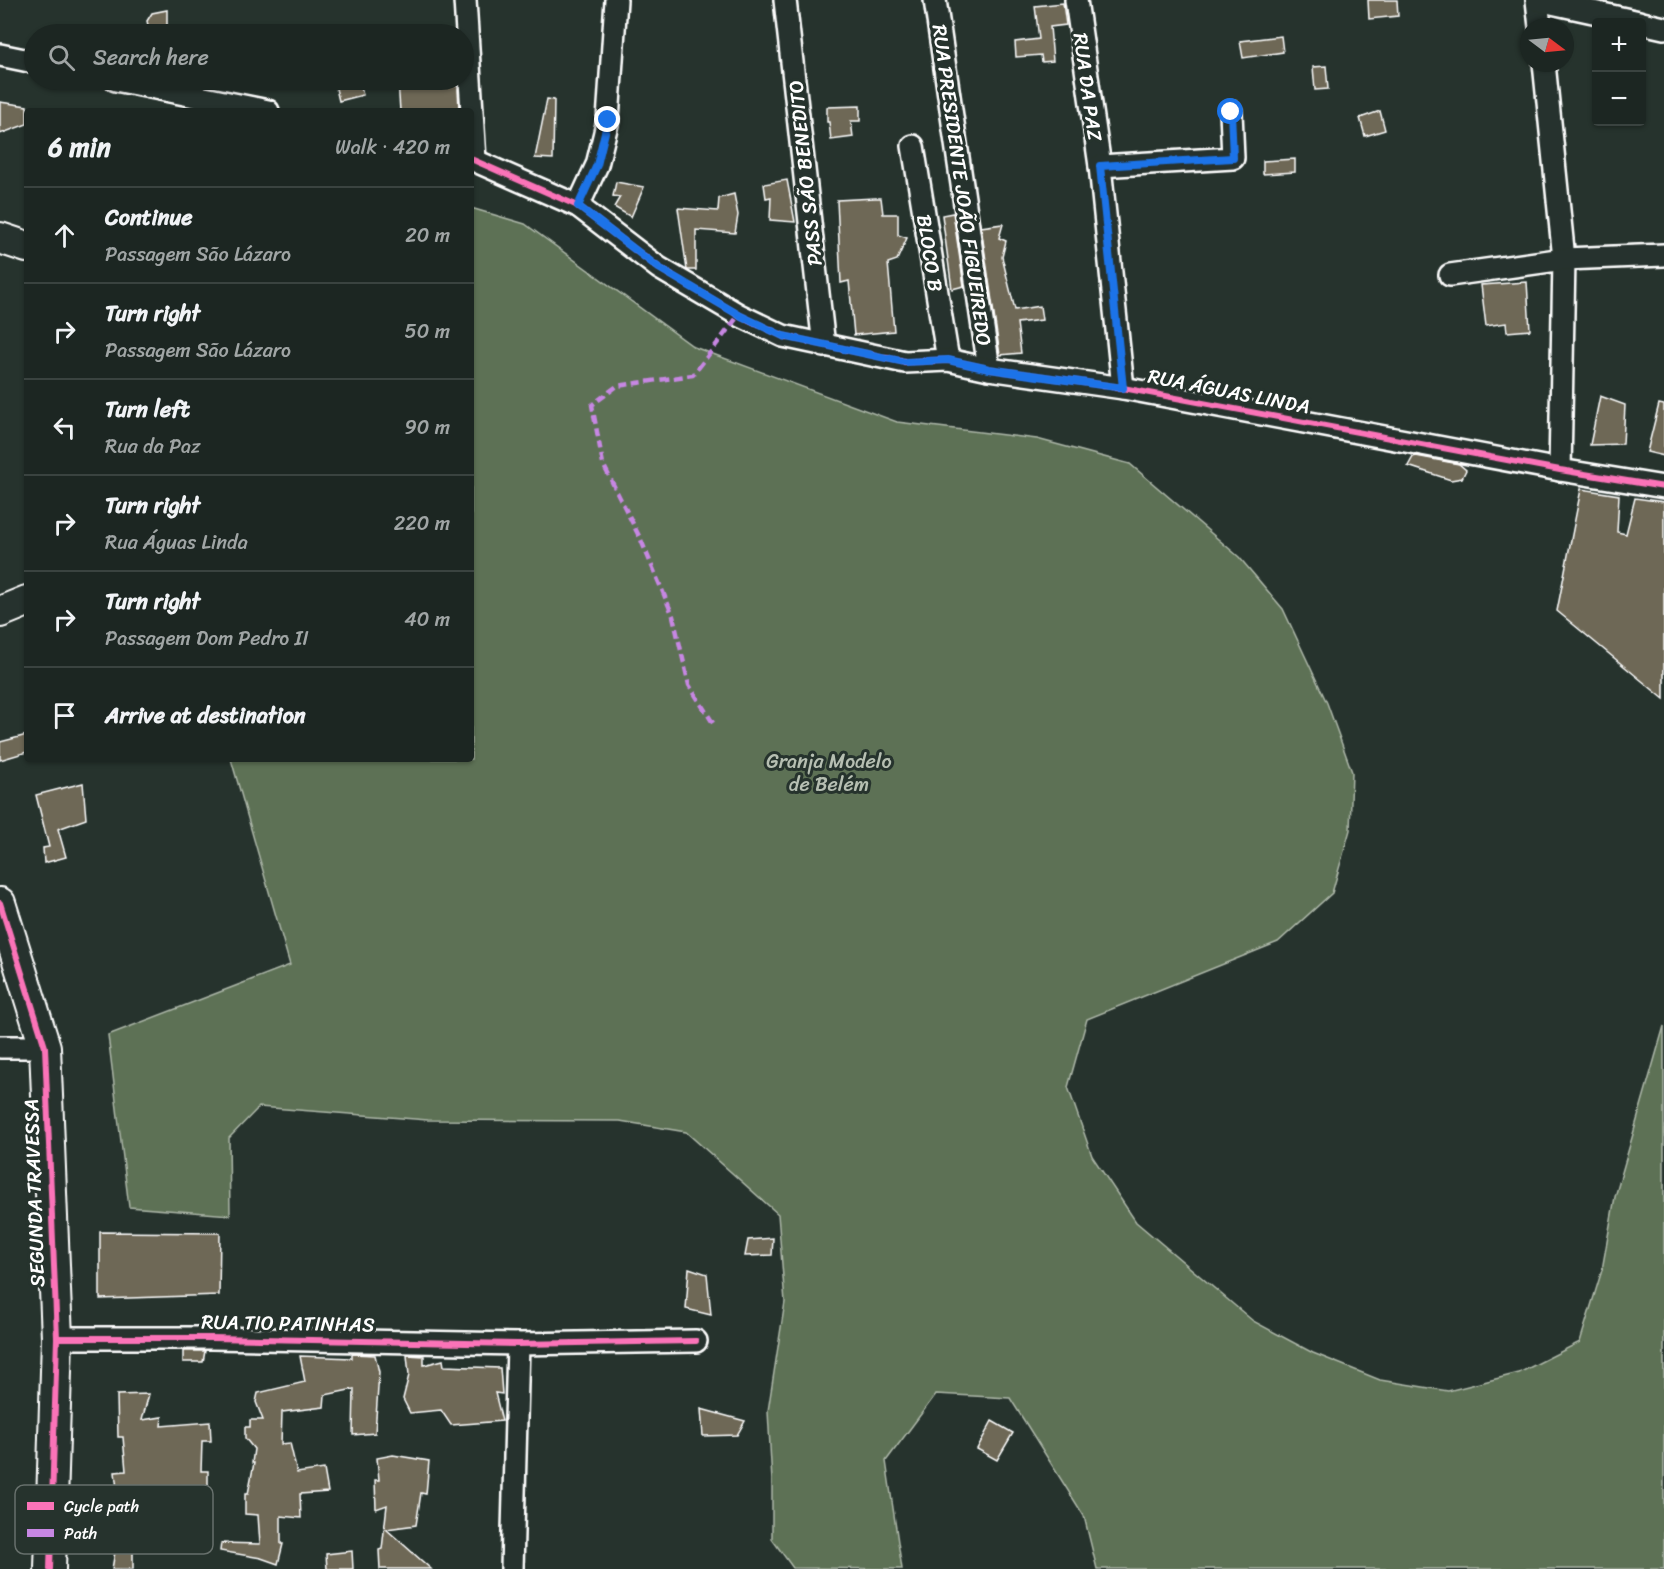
<!DOCTYPE html>
<html lang="en">
<head>
<meta charset="utf-8">
<style>
  body { margin:0; font-family:Sriracha,sans-serif; background:#252e2a; color:#f1f3f6 }
  .controls { position:absolute; right:18px; top:18px; display:grid; overflow:hidden; border-radius:6px; box-shadow:0 2px 4px #0004 }
  .controls button { width:54px; height:54px; display:grid; place-items:center; padding:0; border:0; border-bottom:2px solid #3a4340; background:#1c2622; color:#f1f3f6; font:30px sans-serif }
  .compass { position:absolute; left:1520px; top:18px; width:54px; height:54px; border-radius:50%; background:#1c2622; box-shadow:0 2px 4px #0004; rotate:106deg }
  .stop { position:absolute; width:18px; height:18px; margin:-14px; border:4px solid #1a73e8; border-radius:50%; background:#fff }
  .stop.end { background:#1a73e8; border-color:#fff; box-shadow:0 2px 6px #0008 }
  .list { margin:0; padding:0; list-style:none }
  h2 { display:flex; justify-content:space-between; align-items:center; height:78px; margin:0; padding:0 24px; font-size:26px }
  h2 small { font-size:20px; font-weight:400; color:#a0a5a5 }
  .list li { display:grid; grid-template-columns:39px 1fr auto; gap:18px; align-items:center; box-sizing:border-box; height:96px; padding:0 24px; border-top:2px solid #3a4340 }
  .list b { display:block; font-size:22px; white-space:nowrap }
  .list p { margin:0; font-size:20px; white-space:nowrap; color:#a0a5a5 }
  .list em { font-size:20px; font-style:normal; color:#a0a5a5 }
  .icon { flex:none; width:33px; height:33px; fill:none; stroke:currentColor; stroke-width:2; stroke-linecap:round; stroke-linejoin:round }
  .map { position:relative; flex:none; width:1664px; height:1569px; overflow:hidden }
  .search { position:absolute; background:#1c2622; box-shadow:0 2px 4px #0004; left:24px; top:24px; width:450px; height:66px; display:flex; align-items:center; gap:15px; box-sizing:border-box; padding:0 21px; border-radius:33px; color:#a0a5a5; font-size:22px }
  .panel { position:absolute; background:#1c2622; box-shadow:0 2px 4px #0004; left:24px; top:108px; width:450px; height:654px; border-radius:6px }
  .map>svg:first-child { display:block }
</style>
</head>
<body>
<div class="map">
<svg width="1664" height="1569" viewBox="0 0 1664 1569">
  <rect width="100%" height="100%" fill="#26332d"/>
  <filter id="ink" filterUnits="userSpaceOnUse"><feTurbulence type="fractalNoise" baseFrequency=".0167" numOctaves="2"/><feDisplacementMap in="SourceGraphic" scale="12" xChannelSelector="R" yChannelSelector="G"/><feConvolveMatrix kernelMatrix="1 2 1 2 8 2 1 2 1" color-interpolation-filters="sRGB"/></filter>
  <g filter="url(#ink)">
    <polygon fill="#5d7155" stroke="#aeb8aa" stroke-width="1.5" points="471,208 525,224 694,347 897,422 1037,439 1130,464 1239,557 1283,609 1327,703 1352,772 1350,830 1332,893 1278,942 1087,1019 1068,1087 1092,1156 1136,1222 1253,1321 1313,1353 1380,1380 1448,1391 1519,1373 1580,1342 1602,1270 1615,1197 1664,1026 1664,1569 1097,1569 1084,1516 1010,1398 936,1394 886,1461 902,1569 793,1568 772,1539 772,1481 768,1411 785,1302 778,1214 686,1132 620,1121 428,1120 259,1107 229,1138 230,1215 129,1207 108,1035 290,965 231,759 471,759"/>
    <g fill="#6e6856" stroke="#fff" stroke-width="1.5" fill-rule="evenodd">
      <polygon points="1368,0 1397,0 1398,16 1369,19"/>
      <polygon points="1063,3 1066,25 1050,27 1053,61 1042,62 1041,55 1016,57 1015,42 1039,39 1035,6"/>
      <polygon points="167,10 167,28 164,34 150,34 147,21 152,13"/>
      <polygon points="1281,36 1283,52 1243,58 1240,41"/>
      <polygon points="1326,66 1328,89 1315,90 1313,67"/>
      <polygon points="334,80 359,80 363,95 339,101"/>
      <polygon points="398,80 441,80 441,85 458,86 459,111 400,111"/>
      <polygon points="547,99 554,100 553,159 535,158"/>
      <polygon points="0,102 27,106 27,124 0,134"/>
      <polygon points="860,106 860,121 851,121 853,137 831,140 829,122 827,122 827,107"/>
      <polygon points="1380,111 1385,130 1365,136 1360,118"/>
      <polygon points="1295,159 1295,172 1263,174 1263,161"/>
      <polygon points="787,180 795,222 770,220 771,197 766,198 764,184"/>
      <polygon points="616,182 644,187 631,217 614,207 620,197 613,196"/>
      <polygon points="734,194 738,215 735,233 696,230 696,270 687,270 678,208 718,211 719,198"/>
      <polygon points="875,198 881,198 883,214 898,214 898,235 907,238 897,260 888,263 894,331 854,335 849,281 841,283 837,200"/>
      <polygon points="953,213 964,286 952,289 942,215"/>
      <polygon points="1003,224 999,238 1006,241 1002,257 1015,310 1040,306 1042,320 1017,323 1021,353 1000,355 981,227"/>
      <polygon points="1527,282 1530,330 1507,332 1506,323 1486,326 1481,285"/>
      <polygon points="1600,396 1625,405 1623,444 1590,445"/>
      <polygon points="1659,404 1664,405 1664,456 1647,452"/>
      <polygon points="1416,456 1459,464 1466,470 1462,478 1451,480 1408,466 1413,457"/>
      <polygon points="1581,489 1619,495 1617,532 1626,534 1635,498 1664,502 1664,699 1557,611"/>
      <polygon points="27,735 27,752 0,760 0,742"/>
      <polygon points="83,783 86,819 58,829 66,857 44,863 43,848 49,847 36,795"/>
      <polygon points="100,1232 220,1233 219,1295 100,1299"/>
      <polygon points="773,1238 772,1255 745,1256 748,1240"/>
      <polygon points="689,1268 707,1274 711,1315 686,1309"/>
      <polygon points="183,1351 205,1351 203,1362 183,1362"/>
      <polygon points="352,1354 375,1355 379,1372 375,1433 353,1435 354,1389 325,1395 324,1407 282,1412 281,1444 290,1443 297,1473 324,1469 328,1492 300,1494 301,1518 281,1516 281,1544 283,1544 278,1564 261,1558 220,1551 221,1543 260,1544 258,1515 245,1514 245,1494 248,1494 254,1463 252,1463 254,1449 245,1438 245,1427 250,1427 250,1420 263,1420 256,1402 258,1393 305,1382 300,1356 352,1358"/>
      <polygon points="407,1355 424,1356 424,1365 443,1360 444,1366 500,1368 502,1394 495,1393 502,1421 451,1425 441,1410 410,1413 403,1399 409,1375"/>
      <path d="M149,1394L142,1420L162,1417L161,1426L210,1422L211,1441H202L201,1471H208V1487H206L209,1513H203L208,1540H181V1538L133,1542V1569H112L116,1546L114,1524L121,1523L115,1472L126,1471L123,1437H118L117,1395ZM137,1486L180,1490L177,1522L153,1523Z"/>
      <polygon points="701,1409 745,1421 737,1435 703,1436"/>
      <polygon points="992,1421 1013,1433 997,1460 977,1449"/>
      <polygon points="393,1455 429,1461 426,1494 421,1493 416,1525 386,1529 431,1569 380,1569 379,1550 382,1549 387,1505 376,1509 375,1480 379,1480 377,1458"/>
      <polygon points="352,1551 353,1569 327,1569 326,1554"/>
    </g>
    <g fill="none" stroke-linecap="round" stroke-linejoin="round">
      <g stroke="#fff" stroke-width="26">
        <g id="street">
          <polyline points="465,0 475,160"/>
          <polyline points="785,0 824,346"/>
          <polyline points="935,0 989,369"/>
          <polyline points="1076,0 1100,166 1123,388"/>
          <polyline points="1537,0 1540,27"/>
          <polyline points="1538,0 1639,22"/>
          <polyline points="1642,23 1664,28"/>
          <polyline points="0,55 34,62"/>
          <polyline points="1544,63 1564,259 1560,470"/>
          <polyline points="116,80 268,111"/>
          <polyline points="913,146 948,360"/>
          <polyline points="471,159 578,206 659,268 739,315 783,336 905,362 948,360 989,369 1123,388 1560,470 1664,487"/>
          <polyline points="1100,166 1233,158 1231,112"/>
          <polyline points="578,206 597,165 608,120 616,0"/>
          <polyline points="1450,275 1564,259 1664,255"/>
          <polyline points="0,1047 45,1047"/>
          <polyline points="57,1338 211,1338 518,1344 696,1341"/>
          <polyline points="512,1569 518,1344"/>
        </g>
      </g>
      <g stroke="#fff" stroke-width="34">
        <g id="secondary">
          <polyline points="0,238 27,247"/>
          <polyline points="0,612 27,601"/>
          <polyline points="0,903 45,1047 57,1338 50,1569"/>
        </g>
      </g>
      <use href="#street" stroke="#26332d" stroke-width="21"/>
      <use href="#secondary" stroke="#26332d" stroke-width="30"/>
      <polyline stroke="#c787e3" stroke-width="4.5" stroke-dasharray="9 4.5" stroke-linecap="butt" points="713,723 689,685 673,616 641,540 603,464 592,405 617,386 693,375 739,315"/>
      <g stroke="#26332d" stroke-width="10">
        <g id="cycleway">
          <polyline points="471,159 578,206 659,268 739,315 783,336 905,362 948,360 989,369 1123,388 1560,470 1664,487"/>
          <polyline points="0,903 45,1047 57,1338 50,1569"/>
          <polyline points="57,1338 211,1338 518,1344 696,1341"/>
        </g>
      </g>
      <use href="#cycleway" stroke="#fb73b8" stroke-width="6"/>
    </g>
  </g>
  <g fill="none" stroke-linecap="round" stroke-linejoin="round" filter="url(#ink)">
    <polyline stroke="#1a73e8" stroke-width="8" points="608,120 597,165 578,206 659,268 739,315 783,336 905,362 948,360 989,369 1123,388 1100,166 1233,158 1231,112"/>
  </g>
  <g text-anchor="middle" stroke-width="6" stroke-linejoin="round" paint-order="stroke">
    <g font-size="20" fill="#fff" stroke="#26332d">
      <text transform="translate(1088 87) rotate(82)" y="7">RUA DA PAZ</text>
      <text transform="translate(805 173) rotate(-96)" y="7">PASS SÃO BENEDITO</text>
      <text transform="translate(962 185) rotate(82)" y="7">RUA PRESIDENTE JOÃO FIGUEIREDO</text>
      <text transform="translate(930 253) rotate(81)" y="7">BLOCO B</text>
      <text transform="translate(1229 391) rotate(11)" y="7">RUA ÁGUAS LINDA</text>
      <text transform="translate(34 1193) rotate(-92)" y="7">SEGUNDA TRAVESSA</text>
      <text transform="translate(288 1323) rotate(1)" y="7">RUA TIO PATINHAS</text>
    </g>
    <g font-size="20" fill="#b6bfb2" stroke="#26332d">
      <text x="829" y="768">Granja Modelo<tspan x="829" dy="23">de Belém</tspan></text>
    </g>
  </g>
  <rect x="15" y="1485" width="198" height="69" rx="9" fill="#26332d" stroke="#67706c" stroke-width="1.5"/>
  <rect x="27" y="1502" width="27" height="8" fill="#fb73b8"/>
  <rect x="27" y="1529" width="27" height="8" fill="#c787e3"/>
  <g font-size="16" fill="#fff">
    <text x="64" y="1512">Cycle path</text>
    <text x="64" y="1539">Path</text>
  </g>
</svg>
<div class="controls">
<button>+</button>
<button>−</button>
</div>
<svg class="compass" viewBox="-18 -18 36 36"><path d="M0-13l5 13h-10z" fill="#e53935"/><path d="M0 13l5-13h-10z" fill="#a0a5a5"/></svg>
<div class="stop" style="left:1231px;top:112px"></div>
<div class="stop end" style="left:608px;top:120px"></div>
<div class="search"><svg class="icon" aria-label="search" viewBox="0 0 24 24"><circle cx="10" cy="10" r="6"/><path d="M15 15l6 6"/></svg>Search here</div>
<section class="panel">
<h2>6 min<small>Walk · 420 m</small></h2>
<ul class="list">
<li><svg class="icon" aria-label="ahead" viewBox="0 0 24 24"><path d="M12 20V5M6 11l6-6 6 6"/></svg><div><b>Continue</b><p>Passagem São Lázaro</p></div><em>20 m</em></li>
<li><svg class="icon" aria-label="right" viewBox="0 0 24 24"><path d="M7 20v-9h11M14 6l5 5-5 5"/></svg><div><b>Turn right</b><p>Passagem São Lázaro</p></div><em>50 m</em></li>
<li><svg class="icon" aria-label="left" viewBox="0 0 24 24"><path d="M17 20v-9H6M10 6l-5 5 5 5"/></svg><div><b>Turn left</b><p>Rua da Paz</p></div><em>90 m</em></li>
<li><svg class="icon" aria-label="right" viewBox="0 0 24 24"><path d="M7 20v-9h11M14 6l5 5-5 5"/></svg><div><b>Turn right</b><p>Rua Águas Linda</p></div><em>220 m</em></li>
<li><svg class="icon" aria-label="right" viewBox="0 0 24 24"><path d="M7 20v-9h11M14 6l5 5-5 5"/></svg><div><b>Turn right</b><p>Passagem Dom Pedro II</p></div><em>40 m</em></li>
<li><svg class="icon" aria-label="arrive" viewBox="0 0 24 24"><path d="M6 21V4h12l-3 4 3 4H6"/></svg><div><b>Arrive at destination</b></div></li>
</ul>
</section>
</div>
</body>
</html>
